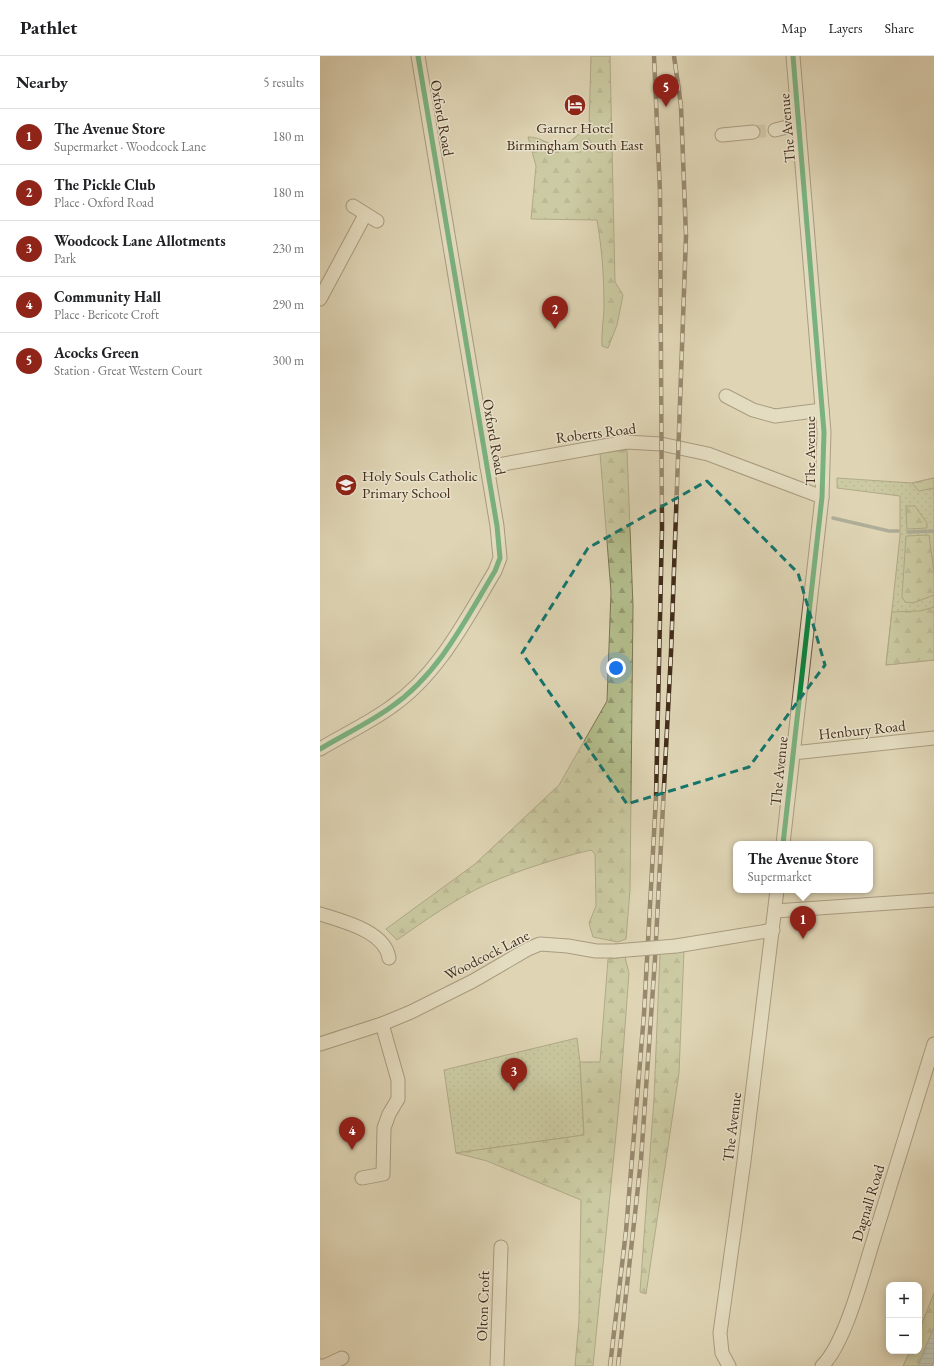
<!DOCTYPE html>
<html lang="en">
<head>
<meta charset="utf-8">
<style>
  body { margin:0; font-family:"EB Garamond",serif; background:#f2f2f2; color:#202124 }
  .controls { position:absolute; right:12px; bottom:12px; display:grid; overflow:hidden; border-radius:8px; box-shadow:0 2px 10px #0003 }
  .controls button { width:36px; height:36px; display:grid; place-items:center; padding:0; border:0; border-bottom:1px solid #e0e0e0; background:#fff; color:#202124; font:20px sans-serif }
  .you { position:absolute; left:296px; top:612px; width:14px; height:14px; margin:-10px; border:3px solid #fff; border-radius:50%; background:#1a73e8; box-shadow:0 0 0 6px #1a73e833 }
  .badge { display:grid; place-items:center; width:26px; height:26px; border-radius:50%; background:#8f2418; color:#fff; font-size:13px; font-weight:700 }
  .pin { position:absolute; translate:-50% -33px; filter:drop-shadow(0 1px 2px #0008) }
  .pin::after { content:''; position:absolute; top:21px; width:14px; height:12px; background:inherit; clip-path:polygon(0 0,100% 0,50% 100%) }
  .popup { position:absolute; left:413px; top:785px; width:140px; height:52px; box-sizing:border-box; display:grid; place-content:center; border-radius:8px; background:#fff; filter:drop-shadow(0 1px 3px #0005); font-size:13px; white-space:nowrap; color:#757577 }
  .popup b { font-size:15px; color:#202124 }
  .popup::after { content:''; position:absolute; left:50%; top:100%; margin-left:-8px; border:8px solid transparent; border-top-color:#fff }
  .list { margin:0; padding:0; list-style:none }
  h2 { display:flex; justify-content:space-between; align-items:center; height:52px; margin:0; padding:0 16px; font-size:17px }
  h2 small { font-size:13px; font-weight:400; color:#757577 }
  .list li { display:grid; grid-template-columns:26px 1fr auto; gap:12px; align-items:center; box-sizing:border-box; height:56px; padding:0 16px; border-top:1px solid #e0e0e0 }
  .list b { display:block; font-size:15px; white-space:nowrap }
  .list p { margin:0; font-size:13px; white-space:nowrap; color:#757577 }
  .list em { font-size:13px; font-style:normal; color:#757577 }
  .map { position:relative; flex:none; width:614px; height:1310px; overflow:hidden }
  header { display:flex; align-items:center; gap:24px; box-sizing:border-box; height:56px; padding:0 20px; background:#fff; border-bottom:1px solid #e0e0e0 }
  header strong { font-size:19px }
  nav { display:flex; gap:22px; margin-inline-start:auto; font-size:14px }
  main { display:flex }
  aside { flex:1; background:#fff }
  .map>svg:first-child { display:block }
</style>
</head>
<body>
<header>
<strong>Pathlet</strong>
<nav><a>Map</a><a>Layers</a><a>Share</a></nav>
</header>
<main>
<aside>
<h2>Nearby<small>5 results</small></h2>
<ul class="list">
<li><span class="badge">1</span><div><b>The Avenue Store</b><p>Supermarket · Woodcock Lane</p></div><em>180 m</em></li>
<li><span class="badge">2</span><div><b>The Pickle Club</b><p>Place · Oxford Road</p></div><em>180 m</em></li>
<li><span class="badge">3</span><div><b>Woodcock Lane Allotments</b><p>Park</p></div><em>230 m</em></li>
<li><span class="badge">4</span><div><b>Community Hall</b><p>Place · Bericote Croft</p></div><em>290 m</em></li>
<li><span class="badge">5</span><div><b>Acocks Green</b><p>Station · Great Western Court</p></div><em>300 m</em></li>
</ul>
</aside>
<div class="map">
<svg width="614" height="1310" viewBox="0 0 614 1310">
  <defs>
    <pattern id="green-dots" width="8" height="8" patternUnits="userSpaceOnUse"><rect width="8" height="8" fill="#b3bd8c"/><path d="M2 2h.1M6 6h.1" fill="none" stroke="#939a72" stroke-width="1.8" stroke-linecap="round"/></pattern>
    <pattern id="forest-firs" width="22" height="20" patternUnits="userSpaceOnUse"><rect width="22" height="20" fill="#b3bd8c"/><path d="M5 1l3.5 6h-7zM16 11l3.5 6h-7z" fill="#939a72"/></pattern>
    <pattern id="water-rules" width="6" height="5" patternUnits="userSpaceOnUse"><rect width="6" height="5" fill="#99b5b9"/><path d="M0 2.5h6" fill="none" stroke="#7e9496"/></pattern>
  </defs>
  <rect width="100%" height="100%" fill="#dfd5b5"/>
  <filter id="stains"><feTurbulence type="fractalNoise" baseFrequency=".005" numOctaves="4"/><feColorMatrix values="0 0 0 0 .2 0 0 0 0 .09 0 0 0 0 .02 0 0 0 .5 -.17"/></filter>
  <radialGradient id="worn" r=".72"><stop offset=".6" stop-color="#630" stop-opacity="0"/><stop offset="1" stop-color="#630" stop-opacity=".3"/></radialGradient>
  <g fill="url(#green-dots)" stroke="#7b7552">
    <polygon points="517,422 592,427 614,422 614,604 566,609 580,480 580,440 517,432"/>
    <polygon points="257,982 260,1006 264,1079 136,1097 124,1014"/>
  </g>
  <g fill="url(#forest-firs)" stroke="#7b7552">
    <path d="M271,0H290L295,226L303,239L297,269L288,292L282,290C281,276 284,264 284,250C284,221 282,193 277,164L211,163L216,110L208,81C221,81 229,89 242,92L269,70Z"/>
    <path d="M307,394L313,550L310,834L306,883L298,886L273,881L269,867L276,850L275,798L271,794C237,802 200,814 167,828C137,842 104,865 77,884L66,873L155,808L239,729L287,645L291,536L280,397Z"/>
    <polygon points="614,422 614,432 599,435 592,427"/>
    <polygon points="586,450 595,450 607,467 607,472 587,473"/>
    <polygon points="609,479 614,517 614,539 593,547 585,546 582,541 586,480"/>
    <polygon points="614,551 614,604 566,609 572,556 600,555"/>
    <polygon points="364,894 359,1017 326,1238 320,1236 334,1042 340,897"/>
    <polygon points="305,901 309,917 300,1038 273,1310 255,1310 259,1264 261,1144 167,1105 136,1097 264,1079 260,1006 280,1006 288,903"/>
    <polygon points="614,1237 614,1271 598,1310 583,1310 590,1295 599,1295 599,1275"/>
  </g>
  <polygon fill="url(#water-rules)" stroke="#777f79" points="614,1271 614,1305 612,1310 598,1310"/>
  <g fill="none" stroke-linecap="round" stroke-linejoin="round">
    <g stroke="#777f79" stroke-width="3.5">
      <polyline points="513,462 569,475 578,475"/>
      <polyline points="588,476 614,475"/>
    </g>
    <polyline stroke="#c0b396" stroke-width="13" stroke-dasharray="13 6" stroke-linecap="butt" points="433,76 455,74"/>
    <g stroke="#6a5740" stroke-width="15">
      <g id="minor">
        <polyline points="455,74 479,68"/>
        <polyline points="402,79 433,76"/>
        <polyline points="33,150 57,165"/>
        <polyline points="0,243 45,159"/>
        <polyline points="406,340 433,354 455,360 502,354"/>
        <polyline points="167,411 306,386 341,388 388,398 502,441"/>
        <path d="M0,693C23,679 49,667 71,651C119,618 146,563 175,515L180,502L177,470L98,0"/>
        <polyline points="473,697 614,682"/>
        <polyline points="463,788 502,441 504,376 473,0"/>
        <polyline points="455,855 614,844"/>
        <path d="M0,858C22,865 65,875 69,902"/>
        <polyline points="356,890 453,874"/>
        <polyline points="0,988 62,968 91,956 153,925 208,893 220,888 248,890 276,895 295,895"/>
        <polyline points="42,1122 63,1118 64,1072 69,1058 78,1043 78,1024 62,968"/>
        <polyline points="0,1310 5,1310 22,1302"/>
        <polyline points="177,1310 181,1191"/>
        <polyline points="409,1310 402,1297 400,1277 424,1105 457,834"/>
        <path d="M502,1310C526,1287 544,1213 555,1179C574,1116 594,1052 614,988"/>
      </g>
    </g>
    <use href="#minor" stroke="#eae4cf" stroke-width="13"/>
    <g stroke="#432d19" stroke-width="4.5">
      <g id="rail">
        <polyline points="290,1310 306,1175 324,958 336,741 342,472 340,136 334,0"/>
        <polyline points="298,1310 321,1104 335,903 351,597 366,180 361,50 354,0"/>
      </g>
    </g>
    <use href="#rail" stroke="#eae4cf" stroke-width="3" stroke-dasharray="9" stroke-linecap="butt"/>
    <g stroke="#6a5740" stroke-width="15" stroke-linecap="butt">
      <polyline id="minor-bridge" points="295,895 356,890"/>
    </g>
    <use href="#minor-bridge" stroke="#eae4cf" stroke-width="13"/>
    <g stroke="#eae4cf" stroke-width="8">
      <g id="cycleway">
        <path d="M0,693C23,679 49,667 71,651C119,618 146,563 175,515L180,502L177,470L98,0"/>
        <polyline points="463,788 502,441 504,376 473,0"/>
      </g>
    </g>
    <use href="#cycleway" stroke="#00873e" stroke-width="5"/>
  </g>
  <path d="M0 0H614V1310H0ZM387,425L478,517L505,609L429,711L307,748L202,597L268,492Z" fill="#dfd5b5" fill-opacity=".55" fill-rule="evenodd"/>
  <path fill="none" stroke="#0f766e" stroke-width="3" stroke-dasharray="8 5" stroke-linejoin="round" d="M387,425L478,517L505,609L429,711L307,748L202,597L268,492Z"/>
  <defs>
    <g id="hotel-disc" transform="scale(1.15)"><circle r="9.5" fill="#8f2418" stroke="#eae4cf"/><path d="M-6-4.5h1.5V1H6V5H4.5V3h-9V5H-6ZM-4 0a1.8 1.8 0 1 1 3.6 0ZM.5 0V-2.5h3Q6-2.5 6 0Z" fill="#fff"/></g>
    <g id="school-disc" transform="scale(1.15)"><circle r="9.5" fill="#8f2418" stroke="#eae4cf"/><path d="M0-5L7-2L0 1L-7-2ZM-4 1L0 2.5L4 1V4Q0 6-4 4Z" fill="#fff"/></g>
  </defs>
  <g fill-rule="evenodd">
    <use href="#hotel-disc" x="255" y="49"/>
    <use href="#school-disc" x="26" y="429"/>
  </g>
  <g text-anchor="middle" stroke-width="3" stroke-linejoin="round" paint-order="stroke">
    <g font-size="15" fill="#432d19" stroke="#eae4cf">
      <text transform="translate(122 62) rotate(80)" y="5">Oxford Road</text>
      <text transform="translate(467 72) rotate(-95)" y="5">The Avenue</text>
      <text transform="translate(276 377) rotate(-7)" y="5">Roberts Road</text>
      <text transform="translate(174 381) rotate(80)" y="5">Oxford Road</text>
      <text transform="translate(490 395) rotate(-90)" y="5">The Avenue</text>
      <text transform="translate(542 674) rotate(-6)" y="5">Henbury Road</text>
      <text transform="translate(459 715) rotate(-84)" y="5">The Avenue</text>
      <text transform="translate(167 899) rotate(-27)" y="5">Woodcock Lane</text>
      <text transform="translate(412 1071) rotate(-83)" y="5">The Avenue</text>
      <text transform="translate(548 1147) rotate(-73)" y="5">Dagnall Road</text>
      <text transform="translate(163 1250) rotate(-88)" y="5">Olton Croft</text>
    </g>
    <g font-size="15" fill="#432d19" stroke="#eae4cf">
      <text x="255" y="77">Garner Hotel<tspan x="255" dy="17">Birmingham South East</tspan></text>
      <text x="42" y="425" text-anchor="start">Holy Souls Catholic<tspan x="42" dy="17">Primary School</tspan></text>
    </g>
  </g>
  <rect width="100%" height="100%" filter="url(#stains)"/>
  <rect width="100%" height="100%" fill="url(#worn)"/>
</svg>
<div class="controls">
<button>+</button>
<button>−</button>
</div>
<div class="you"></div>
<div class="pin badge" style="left:483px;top:883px">1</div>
<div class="popup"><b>The Avenue Store</b>Supermarket</div>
<div class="pin badge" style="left:235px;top:273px">2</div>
<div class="pin badge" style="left:194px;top:1035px">3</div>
<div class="pin badge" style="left:32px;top:1094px">4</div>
<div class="pin badge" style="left:346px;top:51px">5</div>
</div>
</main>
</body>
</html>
